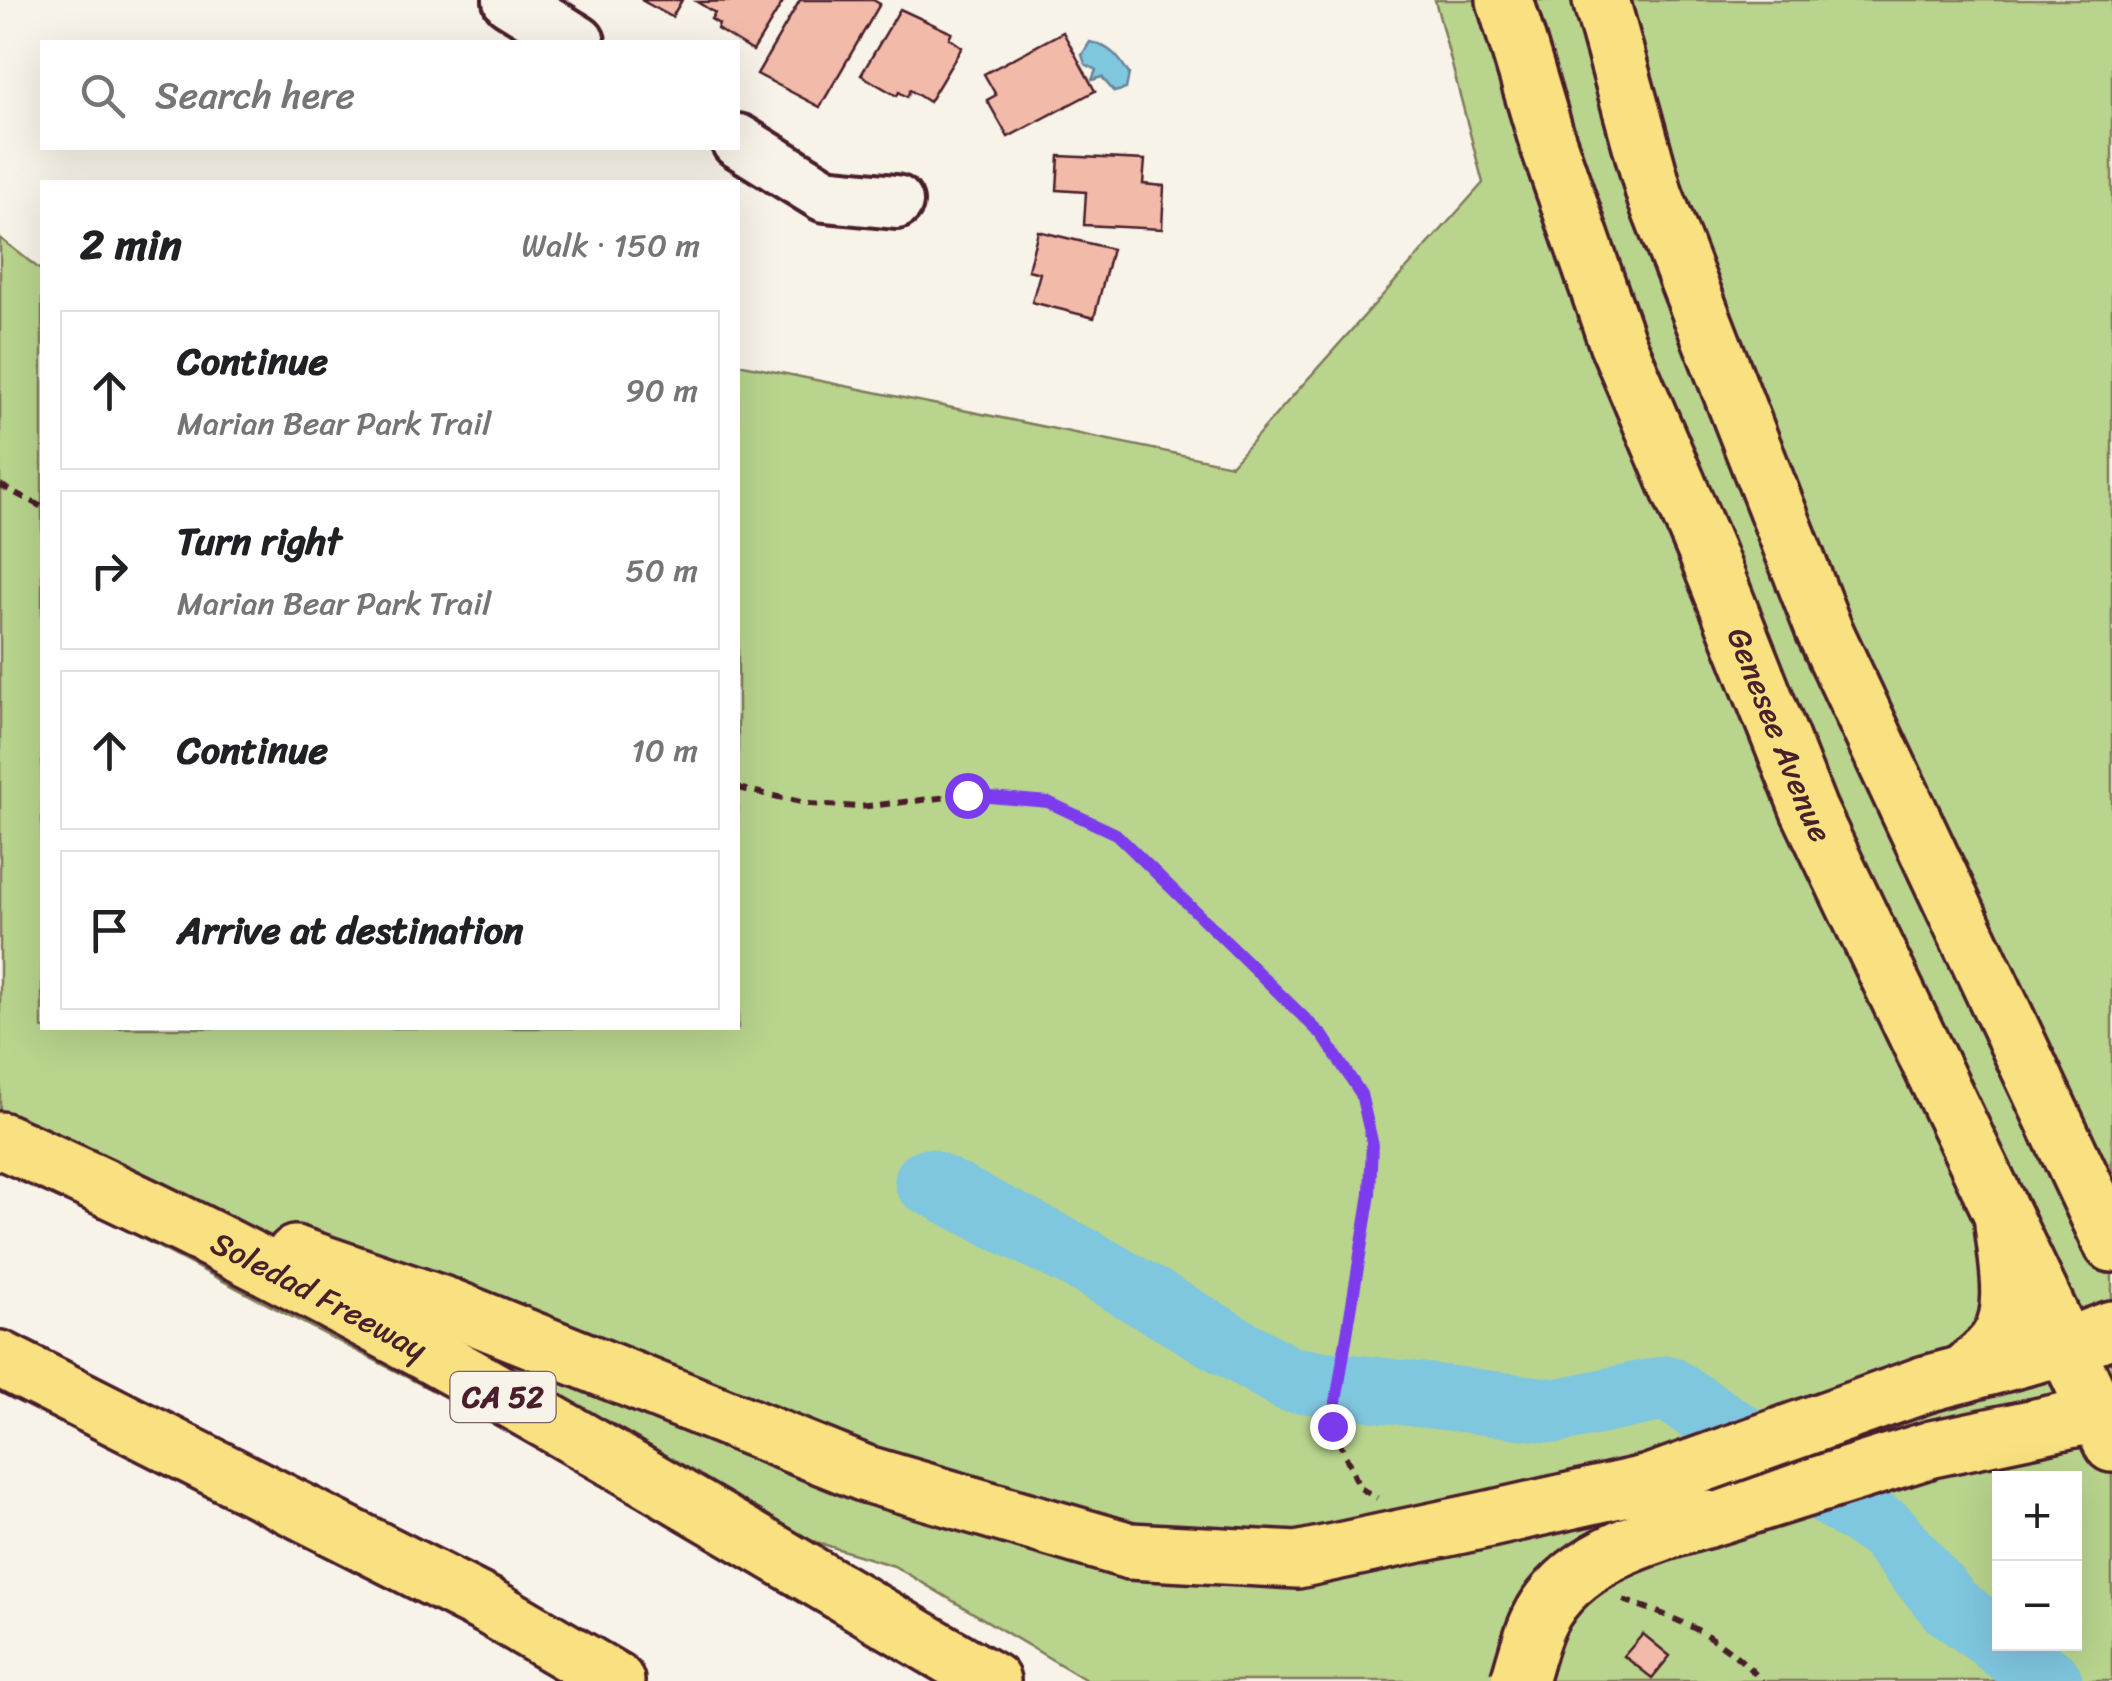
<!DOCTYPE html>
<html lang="en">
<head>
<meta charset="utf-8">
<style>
  body { margin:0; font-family:Sriracha,sans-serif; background:#f2f2f2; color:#202124 }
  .controls { position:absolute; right:30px; bottom:30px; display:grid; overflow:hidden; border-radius:0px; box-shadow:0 10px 40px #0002 }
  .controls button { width:90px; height:90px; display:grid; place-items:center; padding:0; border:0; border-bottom:2px solid #e0e0e0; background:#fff; color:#202124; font:50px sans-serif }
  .stop { position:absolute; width:30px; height:30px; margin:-22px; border:8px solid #7c3aed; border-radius:50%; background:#fff }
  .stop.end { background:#7c3aed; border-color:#fff; box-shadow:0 2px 10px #0008 }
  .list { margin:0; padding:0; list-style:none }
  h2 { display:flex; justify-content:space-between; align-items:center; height:130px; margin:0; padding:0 40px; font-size:42px }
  h2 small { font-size:32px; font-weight:400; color:#757577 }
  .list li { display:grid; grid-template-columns:65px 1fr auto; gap:30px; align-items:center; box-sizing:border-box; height:160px; margin:0 20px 20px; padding:0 20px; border:2px solid #e0e0e0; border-radius:0px }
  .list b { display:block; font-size:38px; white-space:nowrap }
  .list p { margin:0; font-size:32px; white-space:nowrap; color:#757577 }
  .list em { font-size:32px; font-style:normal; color:#757577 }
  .icon { flex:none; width:55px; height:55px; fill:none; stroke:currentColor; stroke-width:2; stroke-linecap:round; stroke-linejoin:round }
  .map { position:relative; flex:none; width:2112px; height:1681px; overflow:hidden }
  .search { position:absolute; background:#fff; box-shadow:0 10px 40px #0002; left:40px; top:40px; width:700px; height:110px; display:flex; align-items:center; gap:25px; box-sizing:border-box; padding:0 35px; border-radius:0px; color:#757577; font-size:38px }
  .panel { position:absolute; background:#fff; box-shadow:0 10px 40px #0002; left:40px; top:180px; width:700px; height:850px; border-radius:0px }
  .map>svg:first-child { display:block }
</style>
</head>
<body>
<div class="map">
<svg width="2112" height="1681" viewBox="0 0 2112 1681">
  <rect width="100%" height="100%" fill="#f7f3e8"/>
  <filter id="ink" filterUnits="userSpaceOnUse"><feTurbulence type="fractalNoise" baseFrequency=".01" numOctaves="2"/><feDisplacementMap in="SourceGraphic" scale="20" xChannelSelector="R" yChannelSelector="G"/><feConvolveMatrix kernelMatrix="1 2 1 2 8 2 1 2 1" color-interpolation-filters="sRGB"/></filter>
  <g filter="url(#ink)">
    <path fill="#b8d48d" stroke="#817a5c" stroke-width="2.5" fill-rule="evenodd" d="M1435,0H2112V1681H1088L894,1566L588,1472L74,1203L0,1171V238L42,271V1028H738V364L1231,465L1483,183ZM2000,1478H2074V1644H2000Z"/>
    <path fill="#7fc6df" stroke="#6a8397" stroke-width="2.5" d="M1090,42C1110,46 1119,57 1129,74L1126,89L1114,92L1102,77L1092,80L1096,70L1085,64L1082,55Z"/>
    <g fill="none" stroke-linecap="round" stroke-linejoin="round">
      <g stroke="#7fc6df" stroke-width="65">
        <polyline points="927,1181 1089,1263 1288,1379 1557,1411 1667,1388 1887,1531 1950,1606 2000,1643"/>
        <polyline points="2000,1644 2050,1681"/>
      </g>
    </g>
    <g fill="#f2baa8" stroke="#4a1f2b" stroke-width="2.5">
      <polygon points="641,0 682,0 672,17"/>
      <polygon points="784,0 753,51 717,29 719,24 711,19 715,13 697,2"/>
      <polygon points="800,0 873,0 880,4 820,107 757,74"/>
      <polygon points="900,9 952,33 949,38 962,47 929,102 910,90 907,97 899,92 897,96 861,75"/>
      <polygon points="1063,32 1095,91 1008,137 987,100 996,95 984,74"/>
      <polygon points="1059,156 1145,160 1143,184 1164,186 1162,229 1084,225 1086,192 1057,190"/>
      <polygon points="1038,231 1112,249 1094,318 1032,302 1040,273 1028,270"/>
      <polygon points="1643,1634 1670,1656 1652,1678 1624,1656"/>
    </g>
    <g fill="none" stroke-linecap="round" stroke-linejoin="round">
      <g stroke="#4a1f2b" stroke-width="60">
        <g id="minor">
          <polyline points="510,0 578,42"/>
          <polyline points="738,141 825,195 896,202"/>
        </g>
      </g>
      <g stroke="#4a1f2b" stroke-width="62">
        <g id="major">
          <path id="s1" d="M1505,0L1547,140L1617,342L1706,551L1809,810L2112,1444"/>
          <polyline points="1601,0 1655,196 1824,630 2112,1244"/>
        </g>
      </g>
      <g stroke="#4a1f2b" stroke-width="62">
        <g id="highway">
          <path id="s2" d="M0,1140C345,1290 667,1492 992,1681"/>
          <polyline points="295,1254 450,1307 866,1474 1130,1551"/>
          <polyline points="0,1359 488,1606 616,1681"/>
          <path d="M1964,1374C1975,1363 1990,1353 1998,1340C2019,1309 2006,1258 2003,1223"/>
          <polyline points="1926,1384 2065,1347 2112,1329"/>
          <polyline points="1708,1519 1932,1449 2112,1411"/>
        </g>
      </g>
      <g stroke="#4a1f2b" stroke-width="6" stroke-dasharray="10 8" stroke-linecap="butt">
        <polyline points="0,485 42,507"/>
        <polyline points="738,788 810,804 859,807 967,795 1048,802 1116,834 1323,1036 1361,1094 1372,1141 1370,1194 1332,1426 1360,1488 1377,1498"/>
        <path d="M1623,1600C1680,1619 1720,1635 1762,1681"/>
      </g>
      <use href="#minor" stroke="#f7f3e8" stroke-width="52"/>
      <use href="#major" stroke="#f9e181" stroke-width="55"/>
      <use href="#highway" stroke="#f9e181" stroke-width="55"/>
      <g stroke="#4a1f2b" stroke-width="62" stroke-linecap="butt">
        <g id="highway-bridge">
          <polyline points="1130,1551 1297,1560 1485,1520 1649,1483 1926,1384"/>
          <path d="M1519,1681C1525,1662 1530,1639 1539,1621C1570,1558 1646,1537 1708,1519"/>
        </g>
      </g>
      <use href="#highway-bridge" stroke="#f9e181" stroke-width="55"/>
    </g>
  </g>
  <g fill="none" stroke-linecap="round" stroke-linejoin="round" filter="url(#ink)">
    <polyline stroke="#7c3aed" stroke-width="12" points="967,795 1048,802 1116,834 1323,1036 1361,1094 1372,1141 1370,1194 1332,1426"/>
  </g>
  <g text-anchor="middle" stroke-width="8" stroke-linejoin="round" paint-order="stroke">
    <rect fill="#f7f3e8" stroke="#7e5f64" stroke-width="2.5" x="450.5" y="1372" width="105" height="50" rx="8"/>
    <g font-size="30" font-weight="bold" fill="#4a1f2b">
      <text x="503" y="1407">CA 52</text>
    </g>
    <g font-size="32" fill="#4a1f2b" stroke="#f7f3e8">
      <text dy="11" stroke="none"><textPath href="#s1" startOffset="785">Genesee Avenue</textPath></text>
      <text dy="11" stroke="none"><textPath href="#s2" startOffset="355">Soledad Freeway</textPath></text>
    </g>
  </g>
</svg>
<div class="controls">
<button>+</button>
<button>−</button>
</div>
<div class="stop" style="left:967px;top:795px"></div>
<div class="stop end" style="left:1332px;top:1426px"></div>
<div class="search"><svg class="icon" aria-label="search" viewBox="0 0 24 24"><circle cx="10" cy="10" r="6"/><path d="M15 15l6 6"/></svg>Search here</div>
<section class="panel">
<h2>2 min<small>Walk · 150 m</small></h2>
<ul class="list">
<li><svg class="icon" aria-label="ahead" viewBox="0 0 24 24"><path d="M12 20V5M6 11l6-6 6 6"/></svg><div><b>Continue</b><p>Marian Bear Park Trail</p></div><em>90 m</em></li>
<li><svg class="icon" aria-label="right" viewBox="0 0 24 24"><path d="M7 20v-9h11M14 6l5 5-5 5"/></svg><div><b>Turn right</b><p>Marian Bear Park Trail</p></div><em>50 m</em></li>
<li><svg class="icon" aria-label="ahead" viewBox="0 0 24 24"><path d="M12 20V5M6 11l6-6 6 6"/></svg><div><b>Continue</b></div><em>10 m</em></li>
<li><svg class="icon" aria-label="arrive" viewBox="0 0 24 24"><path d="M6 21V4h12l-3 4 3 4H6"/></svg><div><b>Arrive at destination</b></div></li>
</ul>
</section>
</div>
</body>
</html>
